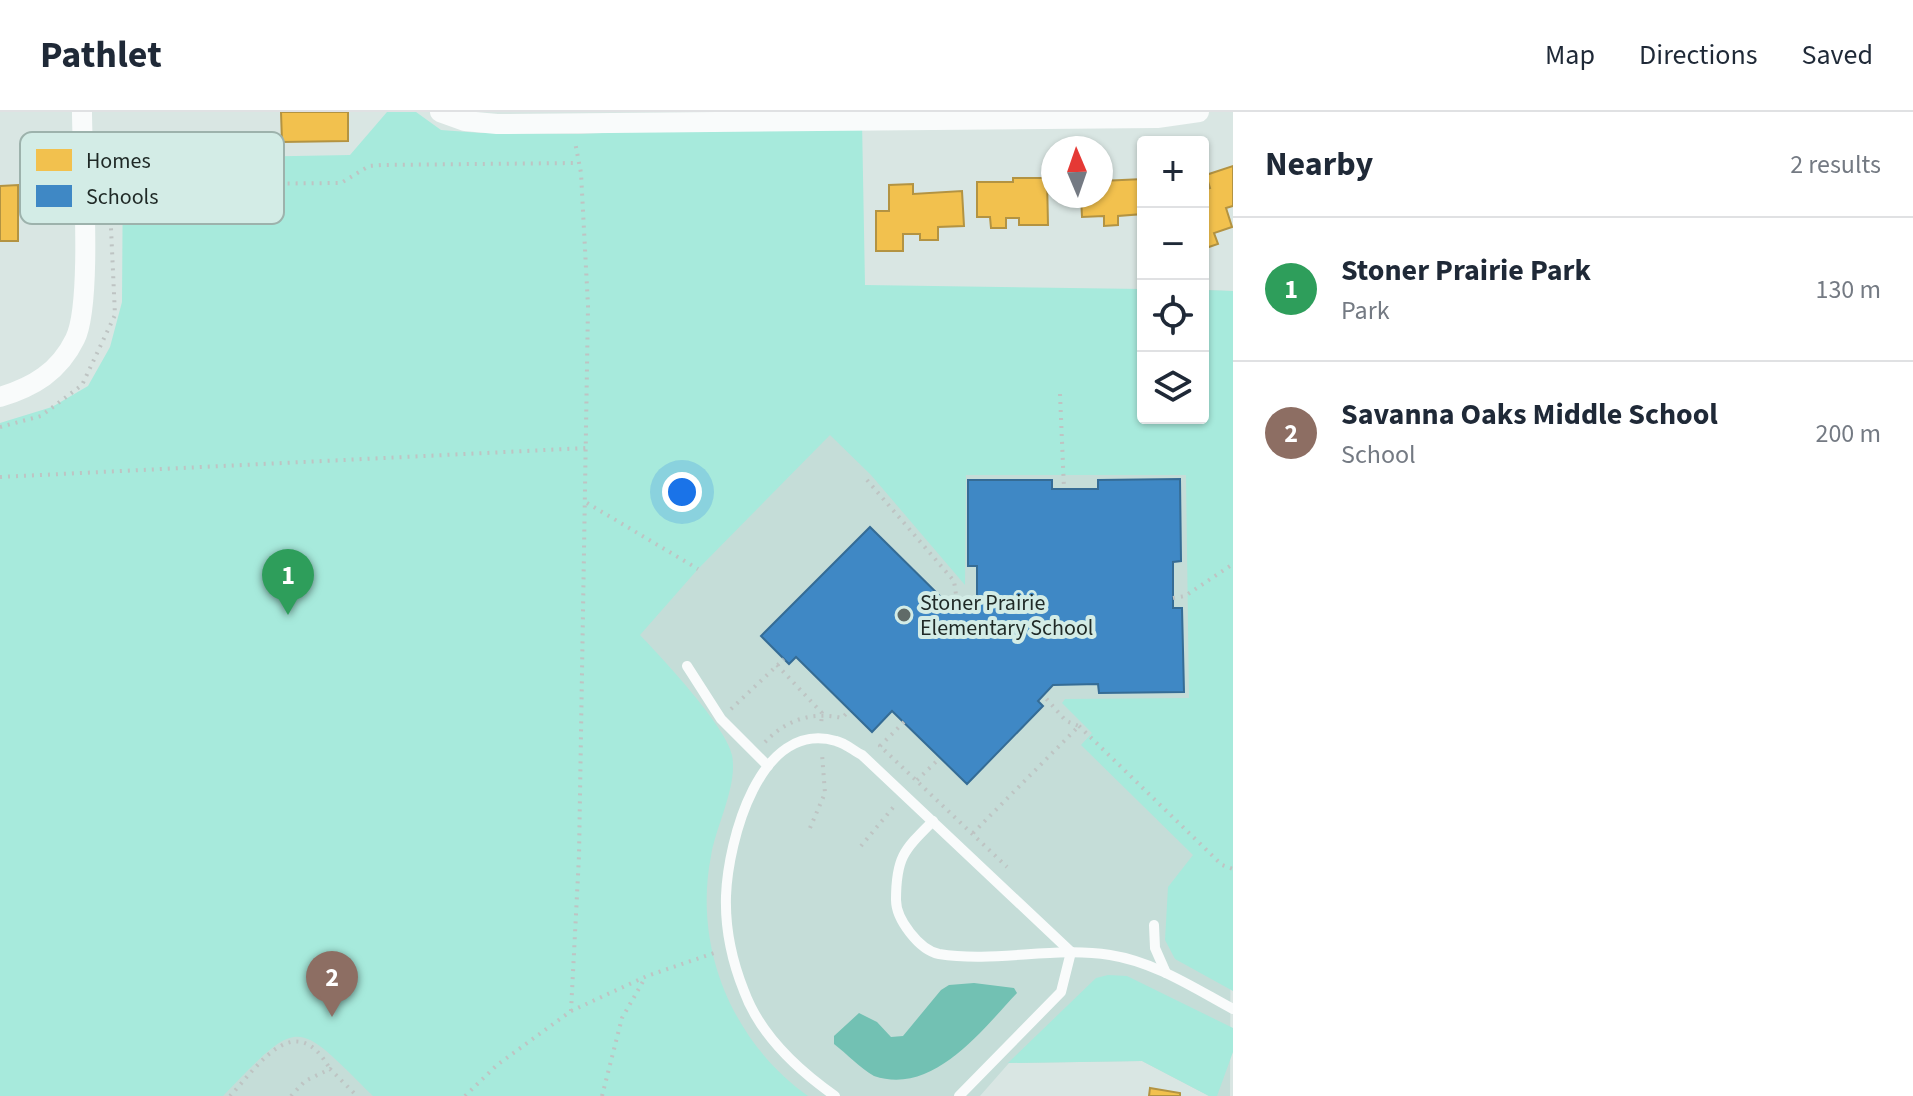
<!DOCTYPE html>
<html lang="en">
<head>
<meta charset="utf-8">
<style>
  body { margin:0; font-family:"Source Sans 3",sans-serif; background:#f6f6f7; color:#1f2937 }
  .controls { position:absolute; right:24px; top:24px; display:grid; overflow:hidden; border-radius:8px; box-shadow:0 2px 6px #0004 }
  .controls button { width:72px; height:72px; display:grid; place-items:center; padding:0; border:0; border-bottom:2px solid #e0e1e3; background:#fff; color:#1f2937; font:40px sans-serif }
  .compass { position:absolute; left:1041px; top:24px; width:72px; height:72px; border-radius:50%; background:#fff; box-shadow:0 2px 6px #0004; rotate:358deg }
  .you { position:absolute; left:682px; top:380px; width:28px; height:28px; margin:-20px; border:6px solid #fff; border-radius:50%; background:#1a73e8; box-shadow:0 0 0 12px #1a73e833 }
  .badge { display:grid; place-items:center; width:52px; height:52px; border-radius:50%; background:#b45309; color:#fff; font-size:26px; font-weight:700 }
  .pin { position:absolute; translate:-50% -66px; filter:drop-shadow(0 2px 4px #0008) }
  .pin::after { content:''; position:absolute; top:42px; width:28px; height:24px; background:inherit; clip-path:polygon(0 0,100% 0,50% 100%) }
  .list { margin:0; padding:0; list-style:none }
  h2 { display:flex; justify-content:space-between; align-items:center; height:104px; margin:0; padding:0 32px; font-size:34px }
  h2 small { font-size:26px; font-weight:400; color:#747a83 }
  .list li { display:grid; grid-template-columns:52px 1fr auto; gap:24px; align-items:center; box-sizing:border-box; height:144px; padding:0 32px; border-top:2px solid #e0e1e3 }
  .list b { display:block; font-size:30px; white-space:nowrap }
  .list p { margin:0; font-size:26px; white-space:nowrap; color:#747a83 }
  .list em { font-size:26px; font-style:normal; color:#747a83 }
  .icon { flex:none; width:44px; height:44px; fill:none; stroke:currentColor; stroke-width:2; stroke-linecap:round; stroke-linejoin:round }
  .map { position:relative; flex:none; width:1233px; height:984px; overflow:hidden }
  header { display:flex; align-items:center; gap:48px; box-sizing:border-box; height:112px; padding:0 40px; background:#fff; border-bottom:2px solid #e0e1e3 }
  header strong { font-size:38px }
  nav { display:flex; gap:44px; margin-inline-start:auto; font-size:28px }
  main { display:flex }
  aside { flex:1; background:#fff }
  .map>svg:first-child { display:block }
</style>
</head>
<body>
<header>
<strong>Pathlet</strong>
<nav><a>Map</a><a>Directions</a><a>Saved</a></nav>
</header>
<main>
<div class="map">
<svg width="1233" height="984" viewBox="0 0 1233 984">
  <rect width="100%" height="100%" fill="#d9e6e3"/>
  <polygon fill="#c5ddd8" points="1143,177 1143,306 1203,306 1203,178 1233,179 1230,984 1209,984 1142,949 1009,951 980,984 0,984 581,178"/>
  <g fill="#a7eadc">
    <path d="M387,0H416L441,18L481,21L580,22L862,9L865,173L1143,177V306H1203V178L1233,179V879L1175,847L1165,828L1168,775L1193,743L1081,633L1092,621L1062,591L1065,587L1189,586L1186,363H966L965,473L871,363L830,323L698,457L640,523C661,545 726,614 732,643C738,674 716,713 711,744C693,835 732,930 808,984H373C295,907 301,903 223,984H0V311L52,295L88,274L110,235L122,190L123,47L350,43Z"/>
    <polygon points="1108,863 1127,864 1233,916 1233,940 1217,984 1209,984 1142,949 1008,951 1096,866"/>
  </g>
  <path fill="#72c1b3" d="M974,871L1014,876L1017,881C981,919 933,984 874,964C860,956 847,942 834,932V924L859,901L877,910L891,925L903,924L941,878L949,873Z"/>
  <g fill="#f2c14e" stroke="#b39342" stroke-width="2">
    <polygon points="281,0 348,0 348,29 282,30"/>
    <polygon points="1233,54 1233,94 1226,96 1232,115 1214,121 1218,132 1203,137 1203,78 1210,76 1206,63"/>
    <polygon points="1013,66 1047,66 1048,113 1019,113 1019,106 1006,106 1006,116 991,116 990,105 977,105 977,70 1013,70"/>
    <polygon points="1143,67 1143,102 1118,104 1118,113 1104,114 1104,104 1082,105 1081,84 1101,84 1101,69"/>
    <polygon points="913,72 913,82 962,79 964,114 938,115 938,128 920,128 920,122 903,122 903,139 876,139 876,99 889,99 889,73"/>
    <polygon points="18,73 18,129 0,129 0,74"/>
    <polygon points="1150,976 1180,981 1180,984 1149,984"/>
  </g>
  <polygon fill="#3f88c5" stroke="#356c95" stroke-width="2" points="1180,367 1181,449 1173,450 1173,496 1182,496 1184,580 1099,581 1098,572 1053,573 1038,589 1043,594 967,672 892,599 872,620 796,545 789,552 761,524 870,415 952,496 977,496 977,454 968,454 968,368 1052,368 1052,377 1098,377 1098,368"/>
  <g fill="none" stroke-linecap="round" stroke-linejoin="round">
    <g stroke="#bec4c3" stroke-width="4" stroke-dasharray="2 6" stroke-linecap="butt">
      <polyline points="1060,282 1064,377"/>
      <polyline points="0,315 41,304 82,273 115,203 109,73 341,71 369,54 381,53 576,51"/>
      <polyline points="0,365 586,336"/>
      <polyline points="867,368 954,469 958,496"/>
      <polyline points="587,391 698,457"/>
      <polyline points="1173,486 1185,484 1233,452"/>
      <polyline points="777,553 822,601 821,613"/>
      <polyline points="731,597 784,547"/>
      <polyline points="904,610 880,634 1007,755"/>
      <polyline points="1079,614 1222,753 1233,757"/>
      <path d="M765,630C786,608 812,599 842,606L850,598"/>
      <polyline points="917,668 940,646"/>
      <polyline points="810,716 825,681 822,642"/>
      <polyline points="973,721 1079,614 1066,609 1043,583"/>
      <polyline points="861,734 896,692"/>
      <polyline points="571,899 647,864 717,840"/>
      <path d="M230,984C259,953 295,895 330,957"/>
      <polyline points="291,984 305,969 330,957 357,984"/>
      <polyline points="465,984 497,953 571,899 579,744 588,194 581,61 575,30"/>
      <polyline points="602,984 622,906 645,866"/>
    </g>
    <g stroke="#f9fbfb" stroke-width="10">
      <polyline points="687,554 721,607 768,654"/>
      <path d="M933,709C904,738 896,745 896,788C896,807 919,838 939,842C995,851 1054,834 1110,843C1155,850 1194,876 1233,897"/>
      <polyline points="1154,813 1155,836 1166,861"/>
      <path d="M835,984C798,958 760,923 744,879C732,849 725,816 726,784C728,730 759,607 836,629C845,631 854,639 862,643L1071,840"/>
      <polyline points="959,984 1061,880 1071,840"/>
    </g>
    <g stroke="#f9fbfb" stroke-width="20">
      <polyline points="440,0 465,9 497,12 1157,6 1199,0"/>
      <path d="M0,285C33,275 59,260 75,227C93,191 82,48 82,0"/>
    </g>
  </g>
  <circle fill="#606b68" stroke="#d3ece6" stroke-width="3" cx="904" cy="503" r="8"/>
  <g text-anchor="middle" stroke-width="8" stroke-linejoin="round" paint-order="stroke">
    <g font-size="22" fill="#1f2926" stroke="#d3ece6" text-anchor="start">
      <text x="920" y="498">Stoner Prairie<tspan x="920" dy="25">Elementary School</tspan></text>
    </g>
  </g>
  <rect x="20" y="20" width="264" height="92" rx="12" fill="#d3ece6" stroke="#9db2ac" stroke-width="2"/>
  <rect x="36" y="37" width="36" height="22" fill="#f2c14e"/>
  <rect x="36" y="73" width="36" height="22" fill="#3f88c5"/>
  <g font-size="22" fill="#1f2926">
    <text x="86" y="56">Homes</text>
    <text x="86" y="92">Schools</text>
  </g>
</svg>
<div class="controls">
<button>+</button>
<button>−</button>
<button><svg class="icon" aria-label="locate" viewBox="0 0 24 24"><circle cx="12" cy="12" r="6"/><path d="M12 2v4M12 18v4M2 12h4M18 12h4"/></svg></button>
<button><svg class="icon" aria-label="layers" viewBox="0 0 24 24"><path d="M12 4l9 5-9 5-9-5zM3 14l9 5 9-5"/></svg></button>
</div>
<svg class="compass" viewBox="-18 -18 36 36"><path d="M0-13l5 13h-10z" fill="#e53935"/><path d="M0 13l5-13h-10z" fill="#747a83"/></svg>
<div class="you"></div>
<div class="pin badge" style="left:288px;top:503px;background:#2e9e5b">1</div>
<div class="pin badge" style="left:332px;top:905px;background:#8d6e63">2</div>
</div>
<aside>
<h2>Nearby<small>2 results</small></h2>
<ul class="list">
<li><span class="badge" style="background:#2e9e5b">1</span><div><b>Stoner Prairie Park</b><p>Park</p></div><em>130 m</em></li>
<li><span class="badge" style="background:#8d6e63">2</span><div><b>Savanna Oaks Middle School</b><p>School</p></div><em>200 m</em></li>
</ul>
</aside>
</main>
</body>
</html>
